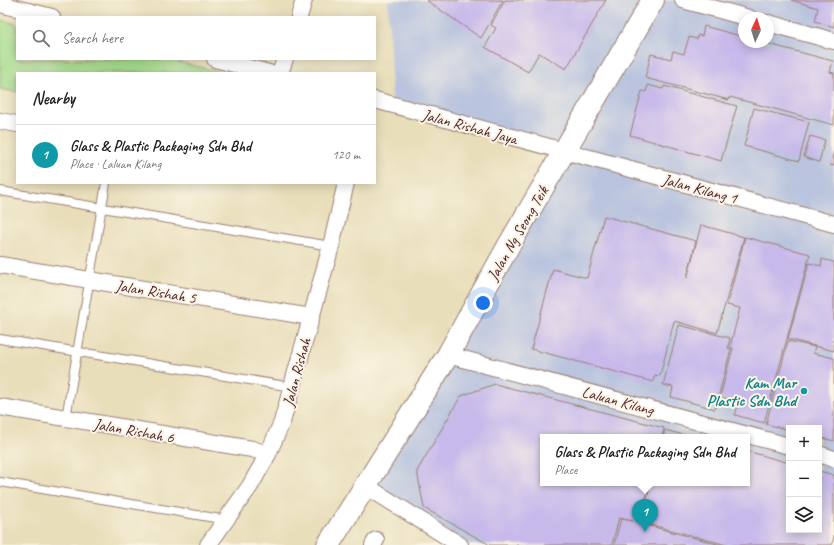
<!DOCTYPE html>
<html lang="en">
<head>
<meta charset="utf-8">
<style>
  body { margin:0; font-family:Caveat,sans-serif; background:#f6f6f6; color:#222 }
  .controls { position:absolute; right:12px; bottom:12px; display:grid; overflow:hidden; border-radius:0px; box-shadow:0 2px 10px #0003 }
  .controls button { width:36px; height:36px; display:grid; place-items:center; padding:0; border:0; border-bottom:1px solid #e0e0e0; background:#fff; color:#222; font:20px sans-serif }
  .compass { position:absolute; left:738px; top:12px; width:36px; height:36px; border-radius:50%; background:#fff; box-shadow:0 2px 10px #0003; rotate:4deg }
  .you { position:absolute; left:483px; top:303px; width:14px; height:14px; margin:-10px; border:3px solid #fff; border-radius:50%; background:#1a73e8; box-shadow:0 0 0 6px #1a73e833 }
  .badge { display:grid; place-items:center; width:26px; height:26px; border-radius:50%; background:#0b8043; color:#fff; font-size:13px; font-weight:700 }
  .pin { position:absolute; translate:-50% -33px; filter:drop-shadow(0 1px 2px #0008) }
  .pin::after { content:''; position:absolute; top:21px; width:14px; height:12px; background:inherit; clip-path:polygon(0 0,100% 0,50% 100%) }
  .popup { position:absolute; left:540px; top:434px; width:210px; height:52px; box-sizing:border-box; display:grid; place-content:center; border-radius:0px; background:#fff; filter:drop-shadow(0 1px 3px #0005); font-size:13px; white-space:nowrap; color:#767676 }
  .popup b { font-size:15px; color:#222 }
  .popup::after { content:''; position:absolute; left:50%; top:100%; margin-left:-8px; border:8px solid transparent; border-top-color:#fff }
  .list { margin:0; padding:0; list-style:none }
  h2 { display:flex; justify-content:space-between; align-items:center; height:52px; margin:0; padding:0 16px; font-size:17px }
  h2 small { font-size:13px; font-weight:400; color:#767676 }
  .list li { display:grid; grid-template-columns:26px 1fr auto; gap:12px; align-items:center; box-sizing:border-box; height:60px; padding:0 16px; border-top:1px solid #e0e0e0 }
  .list b { display:block; font-size:15px; white-space:nowrap }
  .list p { margin:0; font-size:13px; white-space:nowrap; color:#767676 }
  .list em { font-size:13px; font-style:normal; color:#767676 }
  .icon { flex:none; width:22px; height:22px; fill:none; stroke:currentColor; stroke-width:2; stroke-linecap:round; stroke-linejoin:round }
  .map { position:relative; flex:none; width:834px; height:545px; overflow:hidden }
  .search { position:absolute; background:#fff; box-shadow:0 2px 10px #0003; left:16px; top:16px; width:360px; height:44px; display:flex; align-items:center; gap:10px; box-sizing:border-box; padding:0 14px; border-radius:0px; color:#767676; font-size:15px }
  .panel { position:absolute; background:#fff; box-shadow:0 2px 10px #0003; left:16px; top:72px; width:360px; height:112px; border-radius:0px }
  .map>svg:first-child { display:block }
</style>
</head>
<body>
<div class="map">
<svg width="834" height="545" viewBox="0 0 834 545">
  <rect width="100%" height="100%" fill="#fcf5e5"/>
  <filter id="ink" filterUnits="userSpaceOnUse"><feTurbulence type="fractalNoise" baseFrequency=".025" numOctaves="2"/><feDisplacementMap in="SourceGraphic" scale="8" xChannelSelector="R" yChannelSelector="G"/><feConvolveMatrix kernelMatrix="1 2 1 2 8 2 1 2 1" color-interpolation-filters="sRGB"/></filter>
  <filter id="wash" filterUnits="userSpaceOnUse"><feTurbulence type="fractalNoise" baseFrequency=".012" numOctaves="4" result="noise"/><feDisplacementMap in="SourceGraphic" scale="16" xChannelSelector="R" yChannelSelector="G"/><feGaussianBlur stdDeviation="0.9" result="paint"/><feColorMatrix in="noise" values="0 0 0 0 0 0 0 0 0 0 0 0 0 0 0 0 0 1.4 0 .05"/><feComposite in="paint" operator="in"/></filter>
  <g filter="url(#wash)">
    <rect width="100%" height="100%" fill="#e8deba"/>
    <path fill="#bac4de" fill-rule="evenodd" d="M388,0H834V545H470L365,481L559,152L392,101ZM744,18H768V42H744ZM789,428H819V530H789ZM543,437H747V483H543Z"/>
    <polygon fill="#a6dc8c" stroke="#787e5c" points="0,20 17,24 17,59 166,59 225,73 17,73 17,92 0,89"/>
    <g id="blocks">
      <g fill="#c7baeb">
        <polygon points="426,0 503,0 481,38"/>
        <polygon points="505,0 606,0 566,69 539,53 528,72 485,47 496,28 491,25"/>
        <polygon points="791,0 834,0 834,27 815,21 818,8"/>
        <polygon points="704,26 744,37 744,42 761,42 833,61 830,72 834,73 834,125 730,97 729,100 645,78 651,54 671,59 673,51 684,54 689,37 697,39 698,35 702,36"/>
        <polygon points="648,85 663,89 664,86 737,106 721,161 630,135 642,91 646,92"/>
        <polygon points="754,108 809,122 799,161 744,146"/>
        <polygon points="810,136 825,140 819,162 804,157"/>
        <polygon points="834,151 834,166 830,165"/>
        <polygon points="604,216 696,241 687,278 701,225 744,237 717,333 674,321 660,376 655,375 653,382 531,349 553,269 587,278"/>
        <polygon points="745,237 810,254 764,423 735,415 739,402 720,397 733,348 730,347 740,308 727,305"/>
        <polygon points="822,259 834,262 834,351 788,339 809,263 821,266"/>
        <polygon points="679,325 730,338 728,348 731,349 715,409 671,397 673,387 663,385"/>
        <polygon points="788,341 815,347 813,353 834,358 834,441 819,437 819,428 789,428 789,430 766,424"/>
        <polygon points="495,384 664,428 662,437 543,437 543,483 650,483 639,523 721,545 614,545 621,519 633,521 619,518 612,545 490,545 424,508 417,471 461,396"/>
        <polygon points="665,430 691,437 663,437"/>
        <polygon points="747,451 789,463 789,530 819,530 819,471 834,475 834,536 832,545 727,545 641,522 651,483 747,483"/>
      </g>
    </g>
  </g>
  <g filter="url(#ink)">
    <use href="#blocks" fill-opacity="0" stroke="#997e72" stroke-width="1"/>
    <g fill="none" stroke-linecap="round" stroke-linejoin="round">
      <g stroke="#997e72" stroke-width="10">
        <g id="lane">
          <polyline points="0,191 331,246"/>
          <polyline points="0,339 292,387"/>
          <polyline points="66,418 106,183"/>
          <polyline points="0,482 227,520"/>
        </g>
      </g>
      <g stroke="#997e72" stroke-width="18">
        <g id="street">
          <polyline points="683,0 749,18"/>
          <polyline points="0,4 52,17"/>
          <polyline points="299,17 304,0"/>
          <polyline points="768,23 834,41"/>
          <polyline points="215,59 269,73"/>
          <polyline points="280,73 285,59"/>
          <polyline points="375,100 834,224"/>
          <polyline points="0,121 17,124"/>
          <polyline points="0,265 311,317"/>
          <polyline points="448,355 789,446"/>
          <polyline points="0,407 252,449 268,454"/>
          <polyline points="819,454 834,459"/>
          <polyline points="366,486 460,545"/>
          <polyline points="208,545 250,486 268,454 282,422 331,246 346,183"/>
          <polyline points="373,545 376,540"/>
        </g>
      </g>
      <g stroke="#997e72" stroke-width="24">
        <polyline id="secondary" points="328,545 448,355 509,245 653,0"/>
      </g>
      <use href="#lane" stroke="#fff" stroke-width="8"/>
      <use href="#street" stroke="#fff" stroke-width="16"/>
      <use href="#secondary" stroke="#fff" stroke-width="22"/>
    </g>
  </g>
  <circle fill="#0f9aa8" stroke="#fcf5e5" stroke-width="1.5" cx="804" cy="391" r="4"/>
  <g text-anchor="middle" stroke-width="4" stroke-linejoin="round" paint-order="stroke">
    <g font-size="16" fill="#4a1f2b" stroke="#fcf5e5">
      <text transform="translate(470 126) rotate(15)" y="6">Jalan Rishah Jaya</text>
      <text transform="translate(700 188) rotate(15)" y="6">Jalan Kilang 1</text>
      <text transform="translate(517 233) rotate(-60)" y="6">Jalan Ng Seong Teik</text>
      <text transform="translate(156 291) rotate(9)" y="6">Jalan Rishah 5</text>
      <text transform="translate(296 372) rotate(-75)" y="6">Jalan Rishah</text>
      <text transform="translate(618 400) rotate(15)" y="6">Laluan Kilang</text>
      <text transform="translate(134 430) rotate(10)" y="6">Jalan Rishah 6</text>
    </g>
    <g font-size="16" font-weight="bold" fill="#0d838f" stroke="#fcf5e5" text-anchor="end">
      <text x="796" y="388">Kam Mar<tspan x="796" dy="18">Plastic Sdn Bhd</tspan></text>
    </g>
  </g>
</svg>
<div class="controls">
<button>+</button>
<button>−</button>
<button><svg class="icon" aria-label="layers" viewBox="0 0 24 24"><path d="M12 4l9 5-9 5-9-5zM3 14l9 5 9-5"/></svg></button>
</div>
<svg class="compass" viewBox="-18 -18 36 36"><path d="M0-13l5 13h-10z" fill="#e53935"/><path d="M0 13l5-13h-10z" fill="#767676"/></svg>
<div class="you"></div>
<div class="pin badge" style="left:645px;top:532px;background:#0f9aa8">1</div>
<div class="popup"><b>Glass &amp; Plastic Packaging Sdn Bhd</b>Place</div>
<div class="search"><svg class="icon" aria-label="search" viewBox="0 0 24 24"><circle cx="10" cy="10" r="6"/><path d="M15 15l6 6"/></svg>Search here</div>
<section class="panel">
<h2>Nearby<small></small></h2>
<ul class="list">
<li><span class="badge" style="background:#0f9aa8">1</span><div><b>Glass &amp; Plastic Packaging Sdn Bhd</b><p>Place · Laluan Kilang</p></div><em>120 m</em></li>
</ul>
</section>
</div>
</body>
</html>
